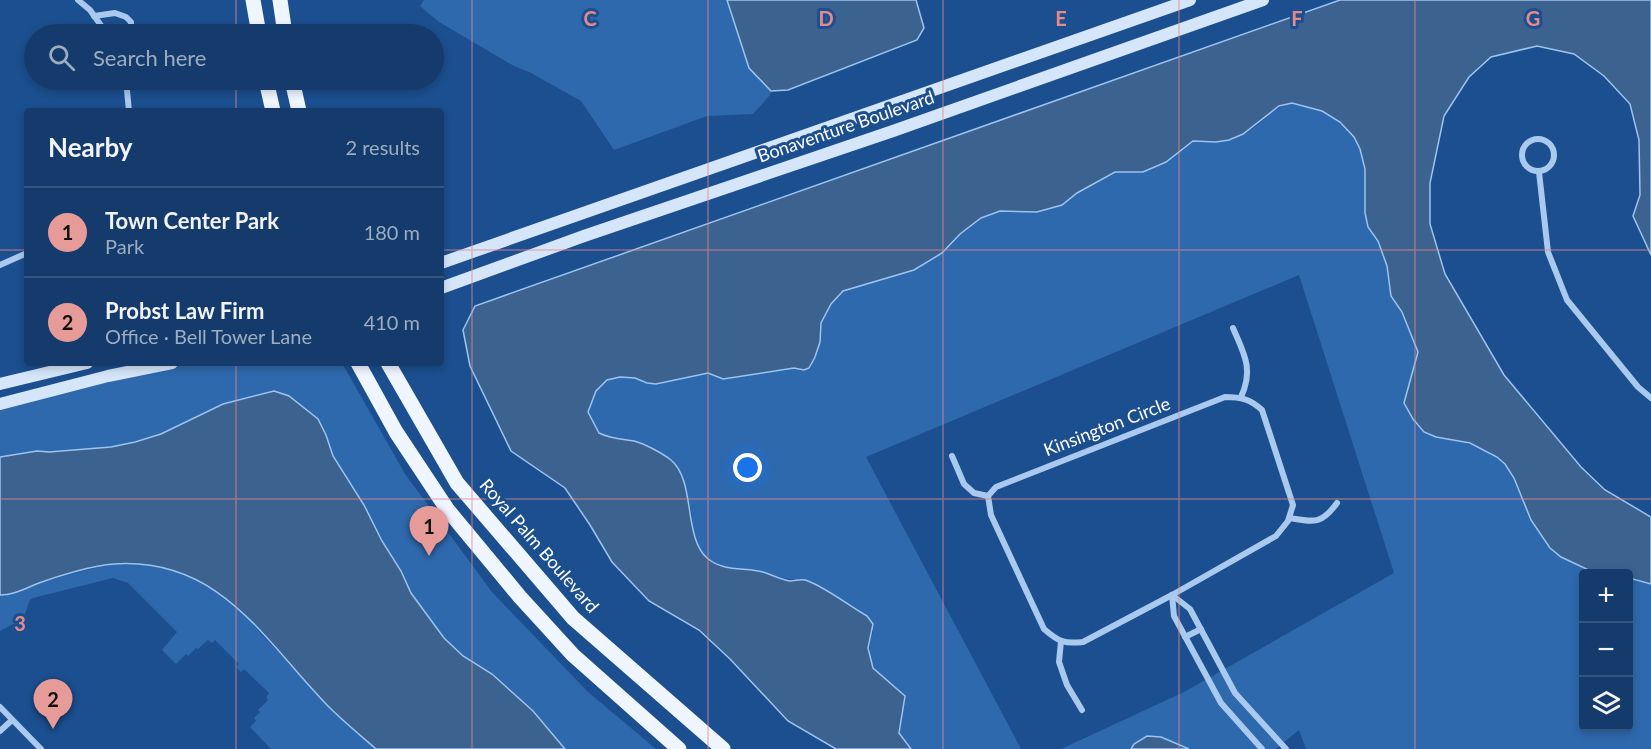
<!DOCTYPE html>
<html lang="en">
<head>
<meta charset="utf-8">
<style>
  body { margin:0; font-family:Lato,sans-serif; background:#214673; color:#f1f3f6 }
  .controls { position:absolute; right:18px; bottom:18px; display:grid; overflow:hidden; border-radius:6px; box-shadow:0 3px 9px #0003 }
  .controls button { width:54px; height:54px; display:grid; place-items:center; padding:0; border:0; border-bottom:2px solid #33557e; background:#143b6b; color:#f1f3f6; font:30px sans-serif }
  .you { position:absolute; left:748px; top:468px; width:21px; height:21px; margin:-15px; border:4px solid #fff; border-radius:50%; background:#1a73e8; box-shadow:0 0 0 9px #1a73e833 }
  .badge { display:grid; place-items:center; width:39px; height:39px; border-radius:50%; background:#e69b98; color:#111; font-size:20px; font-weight:700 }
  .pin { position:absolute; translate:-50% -50px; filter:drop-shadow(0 2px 3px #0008) }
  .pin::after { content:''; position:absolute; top:32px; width:21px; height:18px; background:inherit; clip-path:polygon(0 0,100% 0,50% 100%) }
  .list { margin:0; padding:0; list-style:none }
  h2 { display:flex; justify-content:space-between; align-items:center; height:78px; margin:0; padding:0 24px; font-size:26px }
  h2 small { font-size:20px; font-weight:400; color:#9dadc1 }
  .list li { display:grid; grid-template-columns:39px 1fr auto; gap:18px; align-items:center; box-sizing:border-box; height:90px; padding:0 24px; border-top:2px solid #33557e }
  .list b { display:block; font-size:22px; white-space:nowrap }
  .list p { margin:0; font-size:20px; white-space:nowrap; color:#9dadc1 }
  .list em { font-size:20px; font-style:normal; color:#9dadc1 }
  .icon { flex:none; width:33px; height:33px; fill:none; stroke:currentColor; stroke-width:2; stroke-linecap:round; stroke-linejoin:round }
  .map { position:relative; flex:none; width:1651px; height:749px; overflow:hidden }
  .search { position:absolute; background:#143b6b; box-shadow:0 3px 9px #0003; left:24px; top:24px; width:420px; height:66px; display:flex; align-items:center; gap:15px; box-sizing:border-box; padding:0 21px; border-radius:33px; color:#9dadc1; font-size:22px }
  .panel { position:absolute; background:#143b6b; box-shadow:0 3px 9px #0003; left:24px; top:108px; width:420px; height:258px; border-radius:6px }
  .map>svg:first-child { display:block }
</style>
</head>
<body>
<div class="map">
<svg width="1651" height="749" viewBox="0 0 1651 749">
  <rect width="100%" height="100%" fill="#1b4f8f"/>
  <g fill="#2e69ad">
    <polygon points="424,0 727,0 749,68 771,91 770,95 753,114 707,116 614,150 581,101 531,73 514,66 439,22 420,6"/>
    <path d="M1292,103L1322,111L1340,122L1354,137L1360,149L1365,169V213L1368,227L1378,241L1387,266L1391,296L1402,312L1418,352L1404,403C1409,412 1415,427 1425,432C1449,444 1485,440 1506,464C1514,474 1518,489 1524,501C1540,542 1555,557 1595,573L1584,574V726H1628L1629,578L1651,584V749H1306L1299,730L1276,749H1189L1184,746L1134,744L1131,749H1061L1184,692L1394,573L1299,275L866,457L1021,749H911L899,733L905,696C879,675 862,667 873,631L803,579C786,582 772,573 754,571C725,568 703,566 694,534C691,527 693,518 691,511C690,505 688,499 686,493C684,487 683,476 679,472C676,467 638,442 633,441C606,436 600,442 588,412L596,391L607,380L620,377L635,378L647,383L656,384L708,373L724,379L794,368L804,370L815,357L820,342L821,324L831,304L843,291L942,253L960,234L981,218L1000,211L1037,212L1062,205L1077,193L1115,172H1143L1166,162L1193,141C1211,139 1226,143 1244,134C1262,124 1272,108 1292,103Z"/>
    <polygon points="172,363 342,363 405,474 492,592 588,692 656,749 565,749 533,711 493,674 463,656 444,638 426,616 411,593 401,571 382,541 364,505 333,456 326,435 318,419 289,396 274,391 223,404 161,434 112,447 49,452 37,451 0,457 0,404"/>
    <path d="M116,564C130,565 145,564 158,567C186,572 211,586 233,603L329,707L376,749H271L250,727L256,721L254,718L260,712L258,710L268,700L266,697L269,693L244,669L241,672L236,667L239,664L215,640L212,643L208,640L198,649L196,648L188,656L186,654L176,664L162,650L177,632L128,583L113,578L33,598L30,600L23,619L0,631V595C15,595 27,587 41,583C66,575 91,568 116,564Z"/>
  </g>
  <g fill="#3c6290" stroke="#9cc4f0" stroke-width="1.5">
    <polygon points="727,0 916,0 924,28 917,40 788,90 771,91 749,68"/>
    <path d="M1340,0H1651V255L1633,216L1640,195L1639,140L1630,104L1604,76L1574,54L1537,46L1491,57L1469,77L1444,116L1430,183V224L1445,274L1504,375L1581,467L1605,490L1651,517V584L1629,578L1628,574L1595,573L1561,557L1550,548L1531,520L1514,478L1505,464L1497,457L1470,443L1436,437L1424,432L1413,419L1404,403L1418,352L1402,312L1391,296L1387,266L1378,241L1368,227L1365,213V169L1360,149L1354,137L1340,122L1322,111L1292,103L1279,106L1243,134L1229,140L1216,142L1193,141L1166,162L1143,172H1115L1077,193L1062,205L1037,212L1000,211L981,218L960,234L942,253L914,270L843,291L831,304L821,323L820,342L815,357L809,368L804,370L794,368L723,379L708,373L656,384L647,383L635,378L620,377L607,380L596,391L588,412L599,433C611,439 622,439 634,441C645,444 662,453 671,460C696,481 683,537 707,558C723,572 745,567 763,572C772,575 780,579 790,581C796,581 802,578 808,581C828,589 848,605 867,616L873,624L868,648L873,668L905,696L899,733L911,749H836L788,721L730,659L699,630L649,601L612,562L590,525L565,488L511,451L470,366L463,330L475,306Z"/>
    <path d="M274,391L289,396L318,419L326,435L333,456L364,505L382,541L401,571L411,593L444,638L463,656L492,674L533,711L565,749H376C360,735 343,721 328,706C264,640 220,557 114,564C94,565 58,576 39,583C26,588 14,595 0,595V457L37,451L49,452L111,447L135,442L161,434L223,404Z"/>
    <polygon points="1147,736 1161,737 1189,749 1131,749 1134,744"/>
  </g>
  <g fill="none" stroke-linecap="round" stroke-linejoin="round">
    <g stroke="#a9c9ee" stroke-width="6">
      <polyline points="78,0 90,10 107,34"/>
      <polyline points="94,16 115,13 126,17 131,22 131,34"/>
      <polyline points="126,80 129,111"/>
      <circle cx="1538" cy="155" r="16"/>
      <polyline points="1539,172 1548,252 1567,300 1638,387 1651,398"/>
      <polyline points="0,265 27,253"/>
      <path d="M1233,328C1244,354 1254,369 1241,397"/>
      <path d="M1225,397C1241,397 1250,399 1262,410L1293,505L1288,521L1276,536L1172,595L1083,642C1064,644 1059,642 1044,629L991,515L988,496L996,487Z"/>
      <polyline points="952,456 964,484 974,493 988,496"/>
      <path d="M1289,518C1314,522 1321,525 1337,503"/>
      <polyline points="1172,595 1190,609 1235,693 1286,749"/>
      <polyline points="1172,595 1174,616 1221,703 1262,749"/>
      <polyline points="1185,637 1201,629"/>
      <polyline points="1061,641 1059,662 1067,685 1082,710"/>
      <polyline points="0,707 41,749"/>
      <polyline points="0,731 12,720"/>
    </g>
    <g stroke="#d6e6fa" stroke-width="12">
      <polyline points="441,263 1190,0"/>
      <polyline points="441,288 584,236 893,131 1263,0"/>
      <polyline points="0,384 87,363"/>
      <polyline points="0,404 108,376 172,363"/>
    </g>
    <g stroke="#f0f6ff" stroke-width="15">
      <polyline points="253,0 259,34"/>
      <polyline points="280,0 285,34"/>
      <polyline points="266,80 273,111"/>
      <polyline points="292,80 299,111"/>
      <polyline points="358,363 396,432 447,509 520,597 573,655 679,749"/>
      <polyline points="388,363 457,483 573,618 723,749"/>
    </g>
  </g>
  <path fill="none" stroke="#e88989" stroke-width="1.5" stroke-opacity="0.55" d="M236,0V34M472,0V749M708,0V749M943,0V749M1179,0V749M1415,0V749M236,80V111M0,250H27M441,250H1651M236,363V749M0,499H1651"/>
  <g text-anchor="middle" stroke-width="6" stroke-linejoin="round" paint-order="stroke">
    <g font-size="18" fill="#fff" stroke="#1b4f8f">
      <text transform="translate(846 127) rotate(-19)" y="6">Bonaventure Boulevard</text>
      <text transform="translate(1107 427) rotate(-21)" y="6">Kinsington Circle</text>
      <text transform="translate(539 546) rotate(49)" y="6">Royal Palm Boulevard</text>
    </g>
  </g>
  <g font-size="20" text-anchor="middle" font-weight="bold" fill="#e88989" stroke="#1b4f8f" stroke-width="6" stroke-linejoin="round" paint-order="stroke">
    <text x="590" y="26">C</text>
    <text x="826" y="26">D</text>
    <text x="1061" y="26">E</text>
    <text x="1297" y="26">F</text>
    <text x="1533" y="26">G</text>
    <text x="20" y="631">3</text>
  </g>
</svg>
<div class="controls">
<button>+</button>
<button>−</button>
<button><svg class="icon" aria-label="layers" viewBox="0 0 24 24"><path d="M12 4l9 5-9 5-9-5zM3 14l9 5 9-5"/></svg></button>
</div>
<div class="you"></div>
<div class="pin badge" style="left:429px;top:556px">1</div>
<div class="pin badge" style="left:53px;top:729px">2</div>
<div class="search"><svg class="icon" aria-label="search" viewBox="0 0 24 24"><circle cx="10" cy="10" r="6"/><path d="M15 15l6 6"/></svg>Search here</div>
<section class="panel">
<h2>Nearby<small>2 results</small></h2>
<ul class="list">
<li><span class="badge">1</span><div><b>Town Center Park</b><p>Park</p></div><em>180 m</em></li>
<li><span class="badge">2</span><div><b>Probst Law Firm</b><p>Office · Bell Tower Lane</p></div><em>410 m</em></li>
</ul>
</section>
</div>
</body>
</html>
